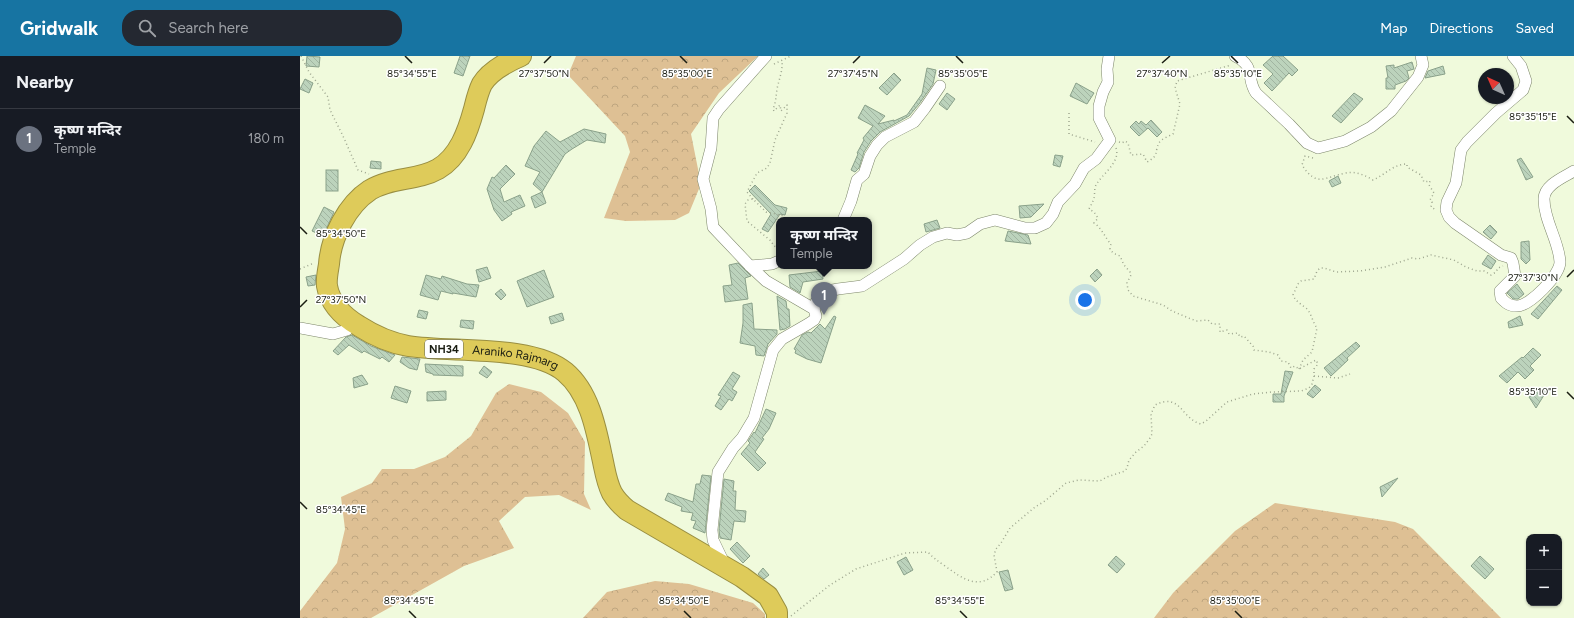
<!DOCTYPE html>
<html lang="en">
<head>
<meta charset="utf-8">
<style>
  body { margin:0; font-family:Figtree,"Noto Sans Devanagari",sans-serif; background:#242831; color:#f1f3f6 }
  .controls { position:absolute; right:12px; bottom:12px; display:grid; overflow:hidden; border-radius:8px; box-shadow:0 1px 3px #0004 }
  .controls button { width:36px; height:36px; display:grid; place-items:center; padding:0; border:0; border-bottom:1px solid #363941; background:#171b24; color:#f1f3f6; font:20px sans-serif }
  .compass { position:absolute; left:1178px; top:12px; width:36px; height:36px; border-radius:50%; background:#171b24; box-shadow:0 1px 3px #0004; rotate:315deg }
  .you { position:absolute; left:785px; top:244px; width:14px; height:14px; margin:-10px; border:3px solid #fff; border-radius:50%; background:#1a73e8; box-shadow:0 0 0 6px #1a73e833 }
  .badge { display:grid; place-items:center; width:26px; height:26px; border-radius:50%; background:#1774a2; color:#fff; font-size:13px; font-weight:700 }
  .pin { position:absolute; translate:-50% -33px; filter:drop-shadow(0 1px 2px #0008) }
  .pin::after { content:''; position:absolute; top:21px; width:14px; height:12px; background:inherit; clip-path:polygon(0 0,100% 0,50% 100%) }
  .popup { position:absolute; left:476px; top:161px; width:96px; height:52px; box-sizing:border-box; display:grid; place-content:center; border-radius:8px; background:#171b24; filter:drop-shadow(0 1px 3px #0005); font-size:13px; white-space:nowrap; color:#9ea1a6 }
  .popup b { font-size:15px; color:#f1f3f6 }
  .popup::after { content:''; position:absolute; left:50%; top:100%; margin-left:-8px; border:8px solid transparent; border-top-color:#171b24 }
  .list { margin:0; padding:0; list-style:none }
  h2 { display:flex; justify-content:space-between; align-items:center; height:52px; margin:0; padding:0 16px; font-size:17px }
  h2 small { font-size:13px; font-weight:400; color:#9ea1a6 }
  .list li { display:grid; grid-template-columns:26px 1fr auto; gap:12px; align-items:center; box-sizing:border-box; height:60px; padding:0 16px; border-top:1px solid #363941 }
  .list b { display:block; font-size:15px; white-space:nowrap }
  .list p { margin:0; font-size:13px; white-space:nowrap; color:#9ea1a6 }
  .list em { font-size:13px; font-style:normal; color:#9ea1a6 }
  .icon { flex:none; width:22px; height:22px; fill:none; stroke:currentColor; stroke-width:2; stroke-linecap:round; stroke-linejoin:round }
  .map { position:relative; flex:none; width:1274px; height:562px; overflow:hidden }
  header { display:flex; align-items:center; gap:24px; box-sizing:border-box; height:56px; padding:0 20px; background:#1774a2; color:#fff }
  header strong { font-size:19px }
  nav { display:flex; gap:22px; margin-inline-start:auto; font-size:14px }
  .search { width:280px; height:36px; background:#242831; display:flex; align-items:center; gap:10px; box-sizing:border-box; padding:0 14px; border-radius:16px; color:#9ea1a6; font-size:15px }
  main { display:flex }
  aside { flex:1; background:#171b24 }
  .map>svg:first-child { display:block }
</style>
</head>
<body>
<header>
<strong>Gridwalk</strong>
<div class="search"><svg class="icon" aria-label="search" viewBox="0 0 24 24"><circle cx="10" cy="10" r="6"/><path d="M15 15l6 6"/></svg>Search here</div>
<nav><a>Map</a><a>Directions</a><a>Saved</a></nav>
</header>
<main>
<aside>
<h2>Nearby<small></small></h2>
<ul class="list">
<li><span class="badge" style="background:#6b7280">1</span><div><b>कृष्ण मन्दिर</b><p>Temple</p></div><em>180 m</em></li>
</ul>
</aside>
<div class="map">
<svg width="1274" height="562" viewBox="0 0 1274 562">
  <defs>
    <pattern id="forest-crowns" width="20" height="18" patternUnits="userSpaceOnUse"><rect width="20" height="18" fill="#dec094"/><path d="M2 6a3 3 0 1 1 6 0M12 15a3 3 0 1 1 6 0" fill="none" stroke="#bea57f"/></pattern>
    <pattern id="building-back-hatch" width="6" height="6" patternUnits="userSpaceOnUse"><rect width="6" height="6" fill="#bcd3bc"/><path d="M-1 5l2 2M0 0l6 6M5-1l2 2" fill="none" stroke="#a1b5a1"/></pattern>
  </defs>
  <rect width="100%" height="100%" fill="#f0fadc"/>
  <g fill="url(#forest-crowns)">
    <polygon points="276,0 458,0 419,37 391,78 401,128 389,157 375,164 326,165 304,162 330,96 325,80 268,19"/>
    <polygon points="209,328 241,336 268,357 285,386 284,438 291,454 259,439 225,441 199,465 214,492 164,510 71,562 0,562 0,555 37,507 45,473 41,441 72,427 82,413 114,413 145,401 171,380 196,337"/>
    <polygon points="975,447 1095,466 1113,473 1201,562 854,562 873,537 935,475"/>
    <polygon points="355,525 389,528 453,547 465,558 465,562 283,562 307,536"/>
  </g>
  <g fill="url(#building-back-hatch)" stroke="#8aa18a">
    <polygon points="7,0 20,1 19,11 6,10"/>
    <polygon points="160,0 170,0 163,20 154,17"/>
    <polygon points="973,0 983,0 998,14 992,20 989,17 972,35 964,27 973,18 963,9"/>
    <polygon points="1112,6 1114,13 1107,15 1109,22 1106,25 1095,29 1095,33 1086,33 1086,22 1088,22 1086,10 1094,9 1094,12"/>
    <polygon points="1143,10 1145,18 1125,22 1128,15"/>
    <polygon points="627,12 636,14 633,28 619,48 609,60 580,76 571,85 564,96 559,112 555,116 551,114 558,98 557,97 564,84 563,82 573,70 558,62 565,49 585,60 578,68 594,64 594,65 607,59 622,38"/>
    <polygon points="594,17 601,24 587,39 579,32"/>
    <polygon points="5,23 13,27 9,37 0,33"/>
    <polygon points="776,27 794,37 787,48 770,40"/>
    <polygon points="647,37 655,43 647,54 639,48"/>
    <polygon points="1054,37 1063,43 1041,67 1032,60"/>
    <polygon points="851,64 862,76 857,81 848,72 839,80 830,71 836,65 839,68 841,65 846,69"/>
    <polygon points="284,73 306,78 305,87 287,84 272,93 265,98 242,136 233,128 240,116 225,110 234,90 246,75 260,86"/>
    <polygon points="755,99 763,100 760,111 753,109"/>
    <polygon points="1221,102 1233,121 1226,124 1217,104"/>
    <polygon points="71,105 81,106 81,113 70,112"/>
    <polygon points="206,109 215,118 200,133 204,146 220,139 225,150 211,156 212,158 202,165 194,154 187,133 192,121 194,122"/>
    <rect x="26" y="114" width="12" height="21"/>
    <polygon points="1038,120 1041,127 1032,131 1029,125"/>
    <polygon points="455,129 475,149 487,152 485,159 480,158 468,176 462,173 471,158 449,135"/>
    <polygon points="242,136 246,147 235,152 231,141"/>
    <polygon points="744,148 731,161 720,162 719,150"/>
    <polygon points="24,151 34,156 23,180 12,175"/>
    <polygon points="637,164 640,172 626,176 624,168"/>
    <polygon points="1190,169 1197,176 1191,183 1183,176"/>
    <polygon points="708,175 728,179 731,188 705,185"/>
    <polygon points="1229,185 1230,204 1226,208 1221,203 1221,186"/>
    <polygon points="1188,199 1196,205 1191,213 1182,208"/>
    <polygon points="438,207 451,220 445,222 448,243 425,246 423,230 432,229 429,209"/>
    <polygon points="187,211 191,222 179,226 176,214"/>
    <polygon points="797,213 802,219 795,226 790,220"/>
    <polygon points="244,214 254,241 227,251 217,225"/>
    <polygon points="522,215 523,223 503,226 500,237 490,231 489,219"/>
    <polygon points="16,219 15,229 8,230 6,221"/>
    <polygon points="126,219 141,223 142,220 167,228 179,229 176,241 153,237 153,238 141,235 138,244 120,239"/>
    <polygon points="1217,228 1224,238 1218,243 1213,243 1207,237"/>
    <polygon points="1257,230 1262,234 1238,263 1231,258"/>
    <polygon points="201,233 206,239 201,244 195,238"/>
    <polygon points="477,240 486,245 487,253 489,253 490,270 485,273 480,274"/>
    <polygon points="452,247 454,273 477,274 477,278 468,288 464,300 456,299 455,290 440,287 443,267 443,249"/>
    <polygon points="119,254 128,256 126,263 117,261"/>
    <polygon points="262,257 264,264 251,268 249,261"/>
    <polygon points="534,260 536,261 521,307 507,303 495,297 496,294 494,293 502,279 508,276 511,277 520,268 525,273"/>
    <polygon points="1220,260 1223,269 1209,272 1208,266"/>
    <polygon points="161,264 174,265 173,273 160,271"/>
    <polygon points="52,279 71,290 95,299 89,306 82,301 80,303 64,295 62,297 49,289 38,299 33,295 46,281"/>
    <polygon points="1056,286 1060,290 1047,302 1048,304 1031,320 1024,312"/>
    <polygon points="1233,292 1241,299 1230,310 1234,314 1225,323 1218,316 1207,327 1199,320 1222,301 1223,302"/>
    <polygon points="102,301 120,303 117,314 109,312 100,306"/>
    <polygon points="125,308 163,310 163,320 133,319 133,318 126,316"/>
    <polygon points="184,310 192,316 187,322 179,317"/>
    <polygon points="985,315 993,316 984,340 984,346 973,346 973,338 981,338"/>
    <polygon points="433,316 440,320 432,333 437,336 432,345 429,343 421,354 415,350 421,340 418,339"/>
    <polygon points="62,319 68,328 54,332 53,322"/>
    <polygon points="1015,329 1021,334 1013,342 1007,338"/>
    <polygon points="95,330 111,335 107,347 91,342"/>
    <polygon points="1242,333 1246,336 1236,352 1229,341"/>
    <polygon points="146,335 146,344 127,345 127,336"/>
    <polygon points="466,353 476,357 469,373 462,382 464,383 455,396 466,407 458,415 441,398 450,387 448,385 454,376 455,377"/>
    <polygon points="402,419 411,420 405,477 393,472 396,465 391,464 393,457 381,455 382,451 365,444 368,437 393,446 396,428 400,428"/>
    <polygon points="1098,422 1082,441 1080,431"/>
    <polygon points="424,423 434,425 433,435 436,435 435,454 446,455 445,466 434,465 431,484 420,482 419,474"/>
    <polygon points="437,486 450,500 443,507 430,493"/>
    <polygon points="816,500 825,508 817,517 808,509"/>
    <polygon points="1180,500 1194,513 1185,523 1171,510"/>
    <polygon points="606,501 613,514 604,519 597,506"/>
    <polygon points="463,512 469,519 464,523 458,518"/>
    <polygon points="708,514 713,533 705,535 699,516"/>
  </g>
  <g fill="none" stroke-linecap="round" stroke-linejoin="round">
    <g stroke="#7d866b" stroke-width="12">
      <g id="street">
        <path d="M935,0C956,10 946,23 956,37L989,68L1007,87L1018,92L1045,85L1071,71L1091,55L1118,21L1123,9L1121,0"/>
        <path d="M1213,0L1221,10L1226,25L1223,34L1196,57L1167,86L1161,94L1156,127L1147,146L1146,154L1149,161L1155,167L1201,199L1211,202L1213,207L1215,220L1200,235L1201,242C1206,247 1209,250 1217,250C1230,250 1260,219 1260,206C1259,185 1244,165 1244,143C1244,129 1264,121 1274,115"/>
        <polyline points="543,164 551,145 557,124 564,118 570,100 577,89 585,81 614,66 625,52 640,30"/>
        <polyline points="450,210 472,208 479,205"/>
        <polyline points="514,253 516,246 528,235 538,233 562,230 604,203 620,189 633,181 647,177 657,179 667,177 680,168 695,164 725,172 735,172 746,167 753,158 758,146 775,128 784,112 796,103 810,84 799,62 799,50 803,36 808,26 807,13 809,0"/>
        <polyline points="0,272 33,278 47,274 51,265"/>
        <polyline points="425,509 413,484 412,474 418,416 433,392 442,382 454,362 473,294 482,283 508,268 514,264 516,260 514,253 466,225 450,210 413,171 411,153 403,123 411,92 413,62 419,53 466,0"/>
      </g>
    </g>
    <g stroke="#998e41" stroke-width="22">
      <g id="highway">
        <path id="s1" d="M221,0C207,6 190,15 182,28C178,36 176,45 174,53C168,75 159,101 138,113C117,125 91,121 70,134C47,149 31,181 29,208C28,215 26,223 27,230C30,248 44,261 59,270C73,279 91,287 108,290C150,297 232,288 265,316C289,336 296,372 302,401C305,414 306,425 312,437C316,444 321,449 327,454L442,521L468,540L477,556V562"/>
      </g>
    </g>
    <g stroke="#9ea68f" stroke-width="1.5" stroke-dasharray="1 3" stroke-linecap="butt">
      <polyline points="1,0 9,16 28,41 30,54 43,80 58,114 69,118"/>
      <polyline points="474,8 491,0"/>
      <polyline points="769,57 769,78 795,86"/>
      <path d="M819,86L822,87L825,85L828,87L831,99L843,98L847,106C860,99 854,96 859,87C861,83 869,80 873,78L880,48L875,32L877,25L931,9"/>
      <path d="M816,92C821,106 802,118 796,129C794,133 795,138 794,142C793,146 791,149 789,153L794,156L798,162L794,167C802,172 805,182 811,188L810,193L813,197L820,200L824,209L830,216L831,219L827,227L828,234L833,240L863,249L872,255L891,263L897,265L908,264L912,268H920V276L927,274L929,278L938,277L940,281L944,280L953,290L954,294L969,296L978,299L981,305L988,306L991,312L995,310L999,313L1016,304L1018,308L1014,313V320L1038,322L1050,318"/>
      <path d="M1013,102L1005,100L1002,109C1017,132 1024,121 1046,117C1055,115 1065,119 1073,124C1085,119 1093,108 1107,108V111L1121,119L1124,126L1130,125L1129,129L1134,137L1130,144L1132,146L1131,151L1136,154"/>
      <path d="M453,143L447,136L457,117L467,112L470,107L475,84L487,57V49L481,55L480,49L474,55L473,53C476,46 476,40 477,33C479,23 483,15 482,4"/>
      <polyline points="479,192 474,190 471,185 447,165 445,148 448,144 453,143 466,156 485,160"/>
      <polyline points="0,213 14,207"/>
      <path d="M999,313L1003,304L1012,296L1017,272C1012,265 1011,256 1006,252C1001,248 996,246 993,239L998,228L1001,225L1014,223L1017,215L1020,212H1024L1036,216L1060,215L1085,211L1112,202L1118,203L1131,199L1154,204L1166,211L1177,215H1184L1191,219L1196,216L1198,212L1203,210"/>
      <path d="M491,560L530,529L556,513L605,497L628,496C633,502 638,505 645,510C663,523 679,535 697,516L694,499L696,493L701,487L710,472L735,451L745,445L766,427L779,424L800,425L807,421L825,415L827,412L829,404L836,396L844,390L850,382L852,378L851,358L855,349C881,336 881,363 901,368L906,365L927,346L953,338L972,336L1001,335L1009,332L1012,328L1014,320"/>
    </g>
    <use href="#street" stroke="#fff" stroke-width="11"/>
    <use href="#highway" stroke="#decb5a" stroke-width="20"/>
  </g>
  <path fill="none" stroke="#1a1d12" stroke-width="1.5" d="M105,0L112,7M380,0L387,7M656,0L663,7M931,0L938,7M244,7L251,0M553,7L560,0M862,7L870,0M1267,60L1274,67M0,171L7,178M1267,221L1274,214M0,251L7,244M1267,336L1274,343M0,446L7,453M109,555L116,562M384,555L391,562M660,555L667,562M935,555L942,562"/>
  <g text-anchor="middle" stroke-width="3" stroke-linejoin="round" paint-order="stroke">
    <rect fill="#fff" stroke="#5f6159" stroke-width="1" x="125" y="284" width="38" height="18" rx="3"/>
    <g font-size="11" font-weight="bold" fill="#1a1d12">
      <text x="144" y="297">NH34</text>
    </g>
    <g font-size="12" fill="#1a1d12" stroke="#fff">
      <text dy="4" stroke="none"><textPath href="#s1" startOffset="542">Araniko Rajmarg</textPath></text>
    </g>
  </g>
  <g font-size="10" text-anchor="middle" fill="#1a1d12" stroke="#fff" stroke-width="3" stroke-linejoin="round" paint-order="stroke">
    <text x="387" y="21">85°35'00"E</text>
    <text x="663" y="21">85°35'05"E</text>
    <text x="112" y="21">85°34'55"E</text>
    <text x="244" y="21">27°37'50"N</text>
    <text x="553" y="21">27°37'45"N</text>
    <text x="862" y="21">27°37'40"N</text>
    <text x="938" y="21">85°35'10"E</text>
    <text x="1233" y="64">85°35'15"E</text>
    <text x="41" y="181">85°34'50"E</text>
    <text x="1233" y="225">27°37'30"N</text>
    <text x="41" y="247">27°37'50"N</text>
    <text x="1233" y="339">85°35'10"E</text>
    <text x="41" y="457">85°34'45"E</text>
    <text x="109" y="548">85°34'45"E</text>
    <text x="384" y="548">85°34'50"E</text>
    <text x="660" y="548">85°34'55"E</text>
    <text x="935" y="548">85°35'00"E</text>
  </g>
</svg>
<div class="controls">
<button>+</button>
<button>−</button>
</div>
<svg class="compass" viewBox="-18 -18 36 36"><path d="M0-13l5 13h-10z" fill="#e53935"/><path d="M0 13l5-13h-10z" fill="#9ea1a6"/></svg>
<div class="you"></div>
<div class="pin badge" style="left:524px;top:259px;background:#6b7280">1</div>
<div class="popup"><b>कृष्ण मन्दिर</b>Temple</div>
</div>
</main>
</body>
</html>
